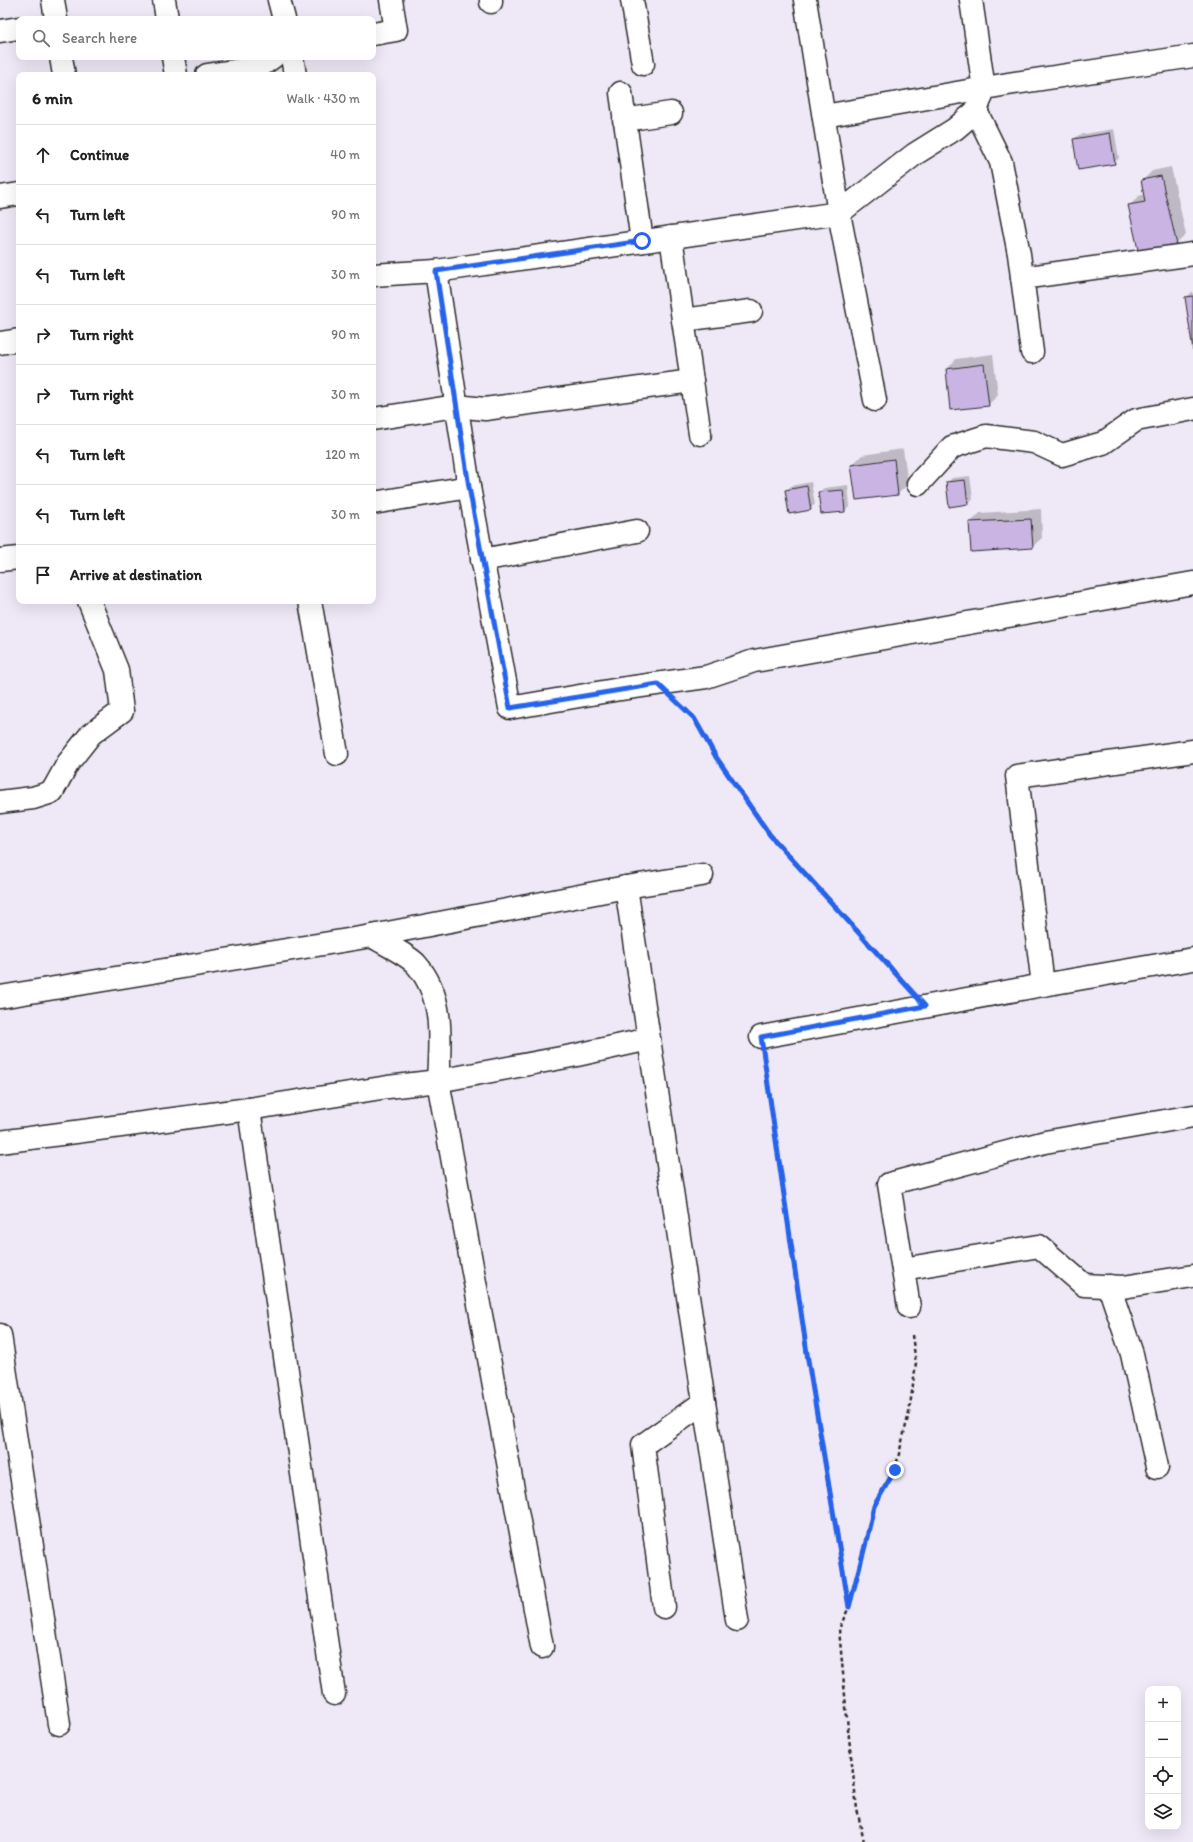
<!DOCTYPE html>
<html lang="en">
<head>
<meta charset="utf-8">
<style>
  body { margin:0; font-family:Itim,sans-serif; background:#f6f6f6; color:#222 }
  .controls { position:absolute; right:12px; bottom:12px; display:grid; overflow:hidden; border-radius:8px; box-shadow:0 4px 16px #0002 }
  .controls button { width:36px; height:36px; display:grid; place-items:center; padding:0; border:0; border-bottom:1px solid #e0e0e0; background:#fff; color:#222; font:20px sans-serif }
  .stop { position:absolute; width:12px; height:12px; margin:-9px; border:3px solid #2563eb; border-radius:50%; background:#fff }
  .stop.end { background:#2563eb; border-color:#fff; box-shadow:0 1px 4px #0008 }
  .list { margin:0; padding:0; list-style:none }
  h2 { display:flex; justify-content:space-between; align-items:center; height:52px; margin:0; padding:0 16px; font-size:17px }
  h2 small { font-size:13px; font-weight:400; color:#767676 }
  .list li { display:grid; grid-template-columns:26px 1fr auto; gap:12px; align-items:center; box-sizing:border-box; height:60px; padding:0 16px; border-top:1px solid #e0e0e0 }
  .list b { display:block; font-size:15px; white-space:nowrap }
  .list em { font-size:13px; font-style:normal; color:#767676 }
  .icon { flex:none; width:22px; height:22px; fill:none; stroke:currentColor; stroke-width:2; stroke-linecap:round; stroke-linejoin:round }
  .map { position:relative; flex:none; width:1193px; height:1842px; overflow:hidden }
  .search { position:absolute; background:#fff; box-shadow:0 4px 16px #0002; left:16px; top:16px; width:360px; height:44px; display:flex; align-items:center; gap:10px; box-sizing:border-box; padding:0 14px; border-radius:8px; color:#767676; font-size:15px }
  .panel { position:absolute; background:#fff; box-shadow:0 4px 16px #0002; left:16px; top:72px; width:360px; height:532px; border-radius:8px }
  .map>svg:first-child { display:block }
</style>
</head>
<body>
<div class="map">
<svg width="1193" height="1842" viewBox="0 0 1193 1842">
  <rect width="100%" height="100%" fill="#efe8f7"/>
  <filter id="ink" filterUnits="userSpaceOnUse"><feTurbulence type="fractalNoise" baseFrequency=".025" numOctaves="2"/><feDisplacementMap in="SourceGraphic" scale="8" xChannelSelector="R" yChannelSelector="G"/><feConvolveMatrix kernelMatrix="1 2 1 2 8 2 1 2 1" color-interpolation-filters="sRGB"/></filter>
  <g filter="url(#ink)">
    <g fill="#0003">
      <polygon points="1114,129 1119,158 1114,163 1074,139 1079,135"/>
      <polygon points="1171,167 1186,235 1176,244 1129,206 1139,196 1145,194 1142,181 1152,171"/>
      <polygon points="1193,291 1193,344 1186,298"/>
      <polygon points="993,354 998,395 988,405 947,369 956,359"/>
      <polygon points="903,449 908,484 898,494 852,465 862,455"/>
      <polygon points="970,476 973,499 968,503 947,483 952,478"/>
      <polygon points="811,482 815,504 810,509 786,491 791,486"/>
      <polygon points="848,485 850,506 845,511 821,513 819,492 824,488"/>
      <polygon points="1041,509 1042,538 1032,547 970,523 980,513"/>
    </g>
    <g fill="#cab4e4" stroke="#2b2b2b">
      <polygon points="1110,133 1115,164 1078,170 1073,139"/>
      <polygon points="1161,176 1177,245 1139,254 1128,205 1145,202 1141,180"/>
      <polygon points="1193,296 1193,351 1185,297"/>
      <polygon points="984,364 989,406 950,410 946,369"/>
      <polygon points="894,459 898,495 856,500 851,465"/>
      <polygon points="965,480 968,504 949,507 946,482"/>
      <polygon points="807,486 811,510 789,514 785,490"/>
      <polygon points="843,490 845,512 821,514 818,492"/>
      <polygon points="1031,519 1033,548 971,552 969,522"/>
    </g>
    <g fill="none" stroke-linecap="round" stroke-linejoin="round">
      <g stroke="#2b2b2b" stroke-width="25">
        <g id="minor">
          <polyline points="53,0 56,19"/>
          <polyline points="164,0 167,19"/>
          <polyline points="279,0 284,19"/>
          <polyline points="491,0 491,2"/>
          <polyline points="632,0 643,64"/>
          <polyline points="0,31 19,28"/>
          <polyline points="373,34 396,30 391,0"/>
          <polyline points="61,57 64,75"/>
          <polyline points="173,57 176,75"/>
          <polyline points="292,57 295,75"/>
          <polyline points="207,75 259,67 273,57"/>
          <polyline points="621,93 642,241"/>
          <polyline points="976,111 1001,162 1019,254 1032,352"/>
          <polyline points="824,116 1008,84 1193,56"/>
          <polyline points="624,120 671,113"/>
          <polyline points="0,197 19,194"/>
          <polyline points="671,237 692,381"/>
          <polyline points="436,271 839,213 805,0"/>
          <polyline points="373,275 436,271 469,487 510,708 620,689 706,677 754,661 1193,583"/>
          <polyline points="1022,278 1193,254"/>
          <polyline points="683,320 751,311"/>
          <polyline points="0,343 19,340"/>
          <polyline points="875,400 839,213 915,154 955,129 976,111 984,89 971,0"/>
          <polyline points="373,419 456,406 485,409 692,381 700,434"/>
          <polyline points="918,484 952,447 986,436 1034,442 1062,455 1103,443 1136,420 1193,409"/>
          <polyline points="373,503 469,487"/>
          <polyline points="0,560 19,558"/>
          <polyline points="482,560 637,531"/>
          <polyline points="310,601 337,754"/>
          <polyline points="0,802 33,798 52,792 68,763 91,734 122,711 117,670 89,601"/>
          <polyline points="372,936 626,887 702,875"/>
          <polyline points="1043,985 1017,776 1193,751"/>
          <path d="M0,997L372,936C383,943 408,955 416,964C445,996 440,1041 438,1081L542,1647"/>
          <polyline points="761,1037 1043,985 1193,959"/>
          <polyline points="649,1039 737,1620"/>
          <polyline points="249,1109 334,1694"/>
          <polyline points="0,1142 249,1109 388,1087 438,1081 577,1055 649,1039 626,887"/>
          <polyline points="903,1269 1039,1246 1084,1285 1123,1287 1193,1276"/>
          <polyline points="1109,1286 1132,1354 1157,1467"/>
          <polyline points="909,1307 889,1184 1045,1142 1193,1116"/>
          <polyline points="0,1335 59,1724"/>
          <polyline points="664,1607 643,1445 704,1402"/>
        </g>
      </g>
      <g stroke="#2b2b2b" stroke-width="2.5" stroke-dasharray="4 3" stroke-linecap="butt">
        <polyline points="685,709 694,718 716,757 770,835 904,982"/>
        <polyline points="765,1065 808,1360 849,1607"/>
        <polyline points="864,1842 857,1809 848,1729 839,1629 849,1607 865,1546 874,1506 895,1470 909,1413 916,1363 912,1335"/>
      </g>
      <use href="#minor" stroke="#fff" stroke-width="22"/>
    </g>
  </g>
  <g fill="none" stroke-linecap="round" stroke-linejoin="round" filter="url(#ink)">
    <polyline stroke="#2563eb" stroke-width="5" points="642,241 436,271 469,487 510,708 658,684 694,718 716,757 770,835 925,1006 761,1037 808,1360 849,1607 865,1546 874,1506 895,1470"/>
  </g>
</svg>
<div class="controls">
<button>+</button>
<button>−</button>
<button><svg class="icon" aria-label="locate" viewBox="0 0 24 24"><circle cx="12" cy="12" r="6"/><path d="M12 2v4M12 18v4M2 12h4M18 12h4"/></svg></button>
<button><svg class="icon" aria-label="layers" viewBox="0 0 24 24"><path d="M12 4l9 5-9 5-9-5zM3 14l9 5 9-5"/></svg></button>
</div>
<div class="stop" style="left:642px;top:241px"></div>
<div class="stop end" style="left:895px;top:1470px"></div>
<div class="search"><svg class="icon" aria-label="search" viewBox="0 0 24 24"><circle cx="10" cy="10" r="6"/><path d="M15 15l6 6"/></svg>Search here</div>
<section class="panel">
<h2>6 min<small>Walk · 430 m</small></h2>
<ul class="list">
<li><svg class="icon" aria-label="ahead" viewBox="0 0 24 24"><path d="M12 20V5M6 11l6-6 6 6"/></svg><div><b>Continue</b></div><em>40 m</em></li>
<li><svg class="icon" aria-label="left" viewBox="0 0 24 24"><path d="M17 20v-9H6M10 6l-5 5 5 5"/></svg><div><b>Turn left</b></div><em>90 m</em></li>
<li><svg class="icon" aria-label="left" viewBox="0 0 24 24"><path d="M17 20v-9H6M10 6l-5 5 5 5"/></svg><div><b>Turn left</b></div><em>30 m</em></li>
<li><svg class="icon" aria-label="right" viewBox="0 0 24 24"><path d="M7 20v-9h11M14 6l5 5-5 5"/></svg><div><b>Turn right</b></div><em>90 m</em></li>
<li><svg class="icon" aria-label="right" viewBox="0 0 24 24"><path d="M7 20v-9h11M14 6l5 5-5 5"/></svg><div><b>Turn right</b></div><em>30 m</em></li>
<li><svg class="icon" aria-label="left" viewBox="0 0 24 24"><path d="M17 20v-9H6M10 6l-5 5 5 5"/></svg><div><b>Turn left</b></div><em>120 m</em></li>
<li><svg class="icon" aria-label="left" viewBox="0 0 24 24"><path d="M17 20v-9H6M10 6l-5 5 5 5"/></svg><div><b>Turn left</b></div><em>30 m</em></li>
<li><svg class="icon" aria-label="arrive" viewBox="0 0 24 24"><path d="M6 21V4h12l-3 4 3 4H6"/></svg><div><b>Arrive at destination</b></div></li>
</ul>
</section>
</div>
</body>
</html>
